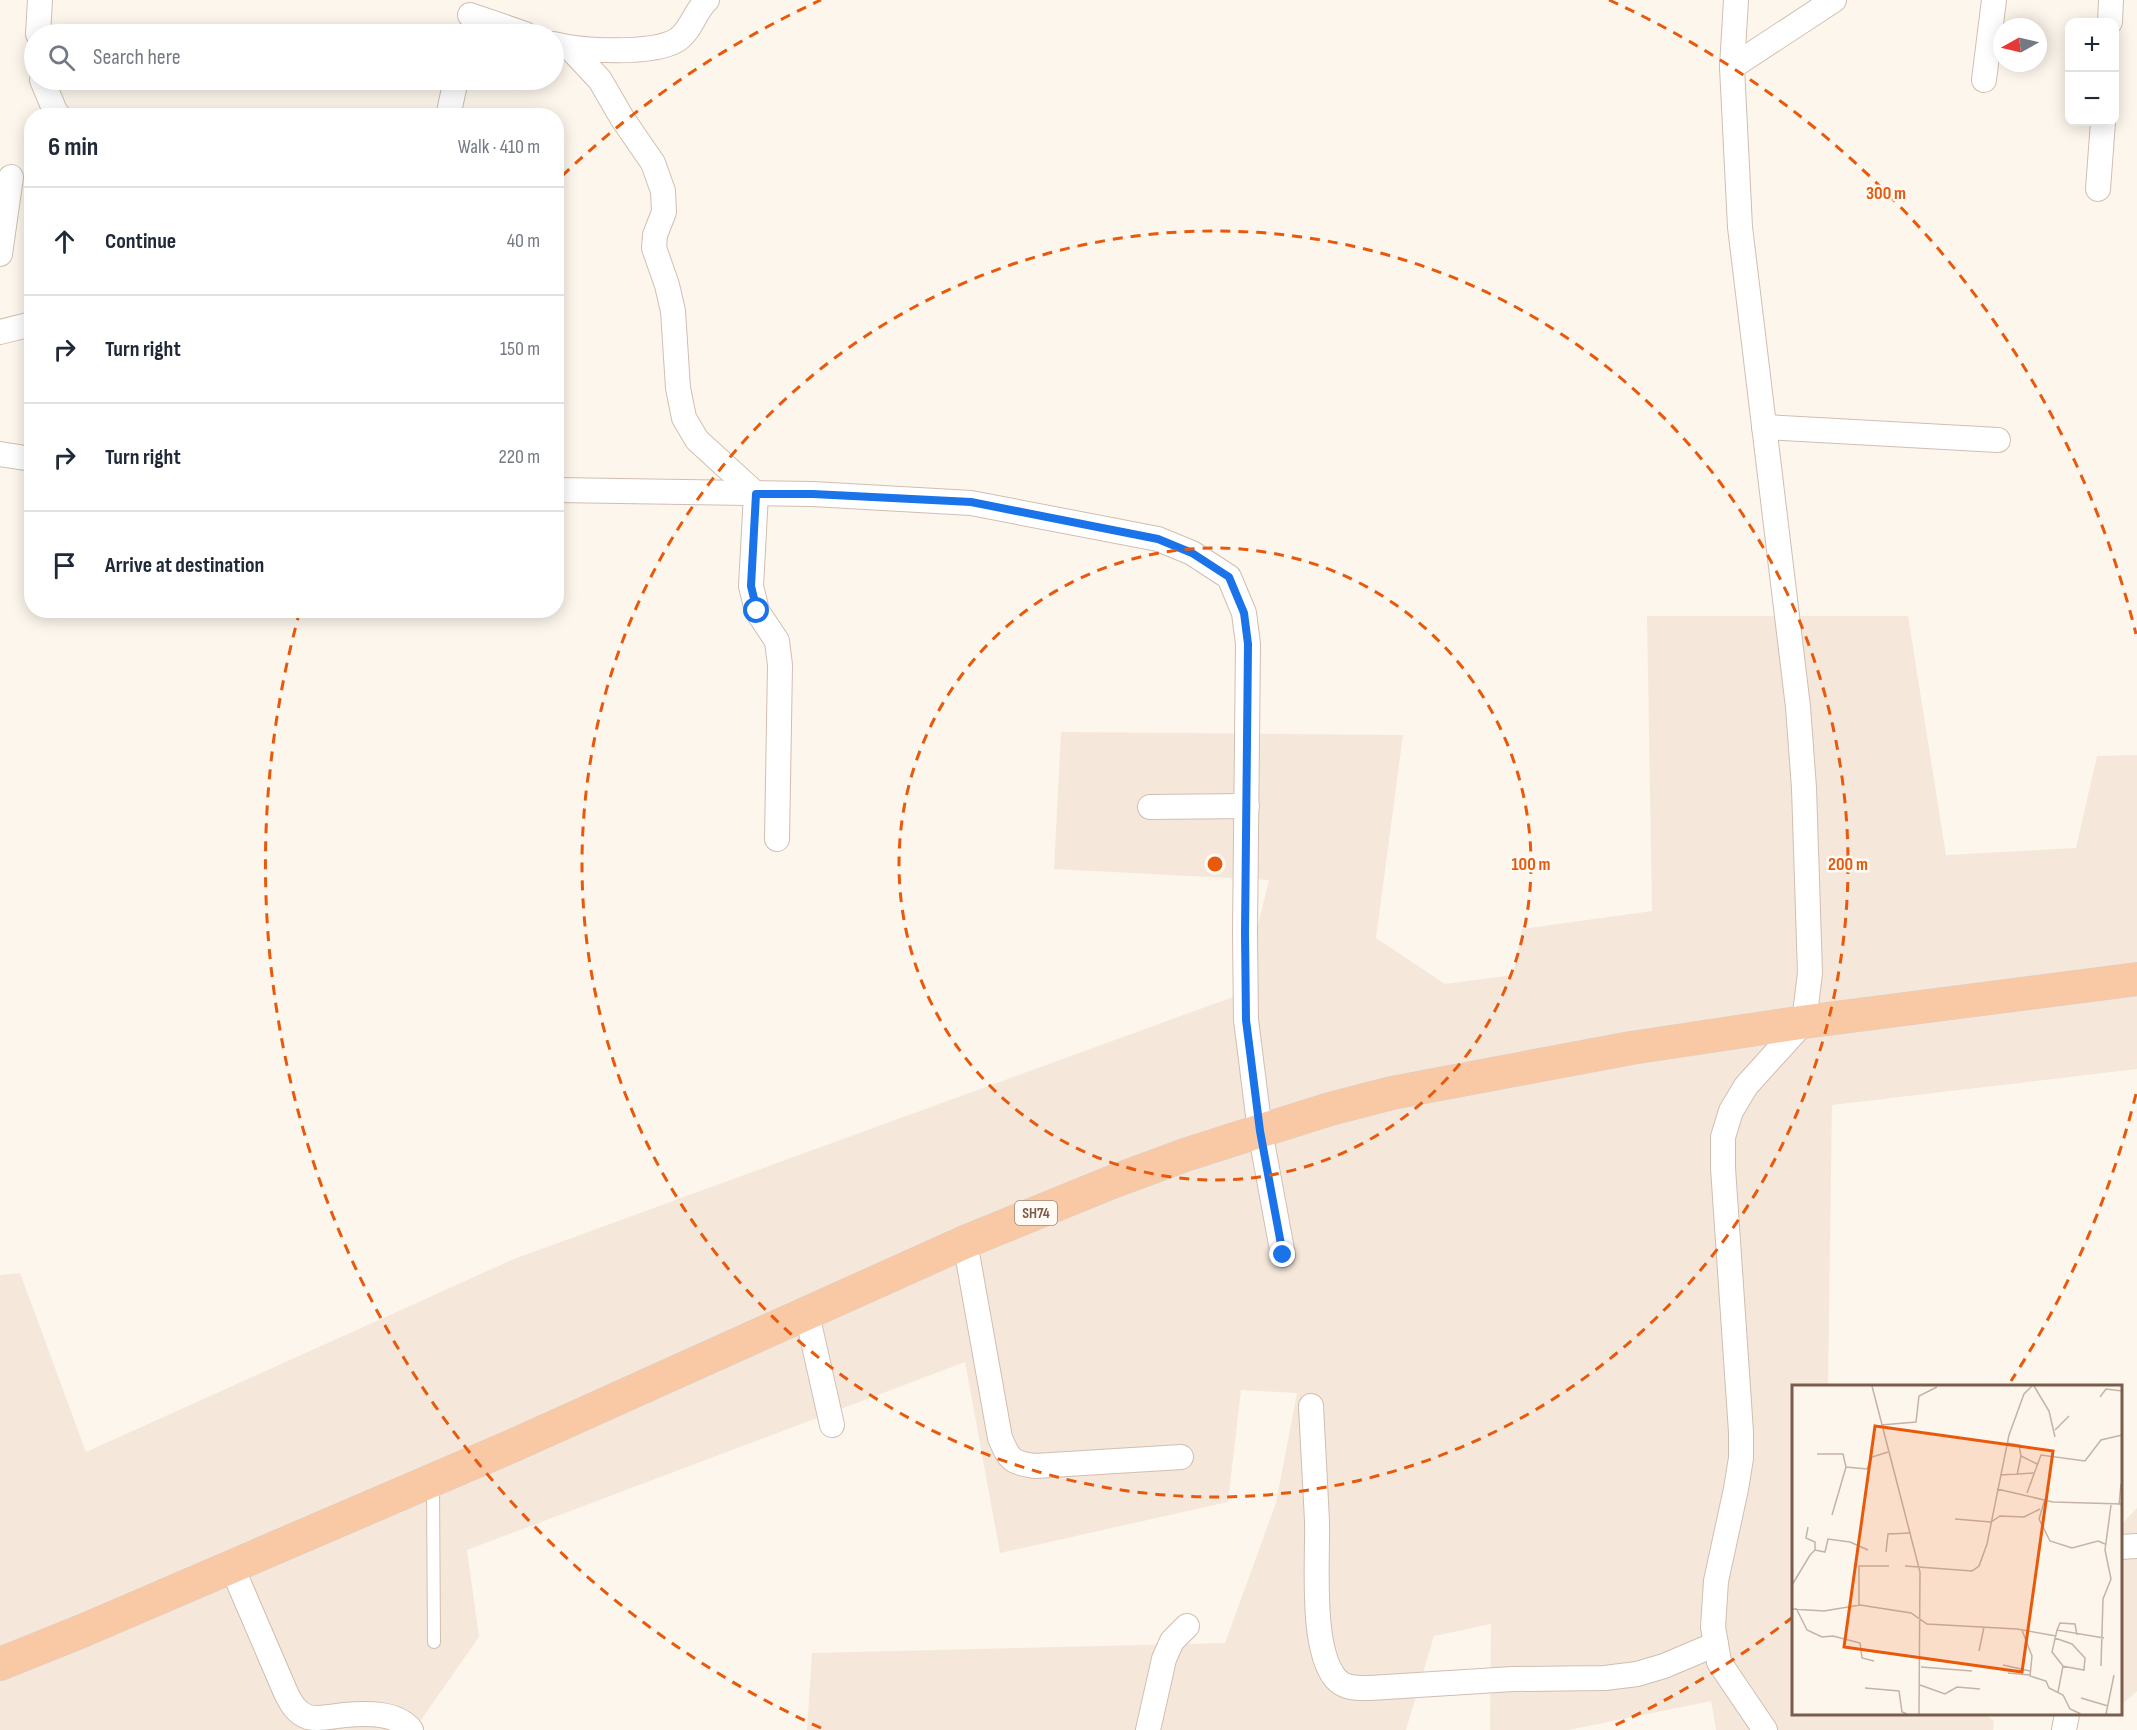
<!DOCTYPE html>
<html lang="en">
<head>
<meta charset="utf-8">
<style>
  body { margin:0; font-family:"Sofia Sans Condensed",sans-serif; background:#f6f6f7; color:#1f2937 }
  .controls { position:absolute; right:18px; top:18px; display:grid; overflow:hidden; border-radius:12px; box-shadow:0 3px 15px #0003 }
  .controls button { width:54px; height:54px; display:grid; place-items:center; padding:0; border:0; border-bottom:2px solid #e0e1e3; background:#fff; color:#1f2937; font:30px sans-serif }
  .compass { position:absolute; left:1993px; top:18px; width:54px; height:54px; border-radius:50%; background:#fff; box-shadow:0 3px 15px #0003; rotate:262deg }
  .stop { position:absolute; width:18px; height:18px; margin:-14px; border:4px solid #1a73e8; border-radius:50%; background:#fff }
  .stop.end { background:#1a73e8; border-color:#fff; box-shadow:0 2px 6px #0008 }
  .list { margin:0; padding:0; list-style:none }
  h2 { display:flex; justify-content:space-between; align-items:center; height:78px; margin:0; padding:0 24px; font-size:26px }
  h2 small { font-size:20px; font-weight:400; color:#747a83 }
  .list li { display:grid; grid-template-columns:39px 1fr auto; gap:18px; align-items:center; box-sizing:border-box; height:108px; padding:0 24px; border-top:2px solid #e0e1e3 }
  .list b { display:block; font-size:22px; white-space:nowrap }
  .list em { font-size:20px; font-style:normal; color:#747a83 }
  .icon { flex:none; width:33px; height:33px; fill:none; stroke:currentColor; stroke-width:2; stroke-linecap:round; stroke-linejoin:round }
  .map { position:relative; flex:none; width:2137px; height:1730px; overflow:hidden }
  .search { position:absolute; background:#fff; box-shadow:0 3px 15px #0003; left:24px; top:24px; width:540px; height:66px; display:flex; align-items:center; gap:15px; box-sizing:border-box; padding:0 21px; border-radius:33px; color:#747a83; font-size:22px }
  .panel { position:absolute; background:#fff; box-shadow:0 3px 15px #0003; left:24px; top:108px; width:540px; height:510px; border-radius:24px }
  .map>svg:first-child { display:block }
</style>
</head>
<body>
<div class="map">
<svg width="2137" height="1730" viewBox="0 0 2137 1730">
  <rect width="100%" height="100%" fill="#fdf6ec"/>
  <g fill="#f5e8da">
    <polygon points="1647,616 1908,616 1946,855 2076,848 2097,756 2137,755 2137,1069 1832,1105 1828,1386 1794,1386 1794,1714 1986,1714 1994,1721 1993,1730 1716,1730 1711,1701 1569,1730 1490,1730 1491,1624 1434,1636 1406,1730 807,1730 812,1653 1225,1643 1276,1503 1297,1393 1241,1390 1228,1502 1000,1553 965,1362 467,1550 479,1637 414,1730 0,1730 0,1275 20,1273 86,1452 514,1259 1241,994 1269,880 1054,869 1061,732 1403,735 1376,938 1445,984 1513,975 1522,929 1652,911"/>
    <polygon points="2137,1508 2137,1691 2121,1705 2120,1526"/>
  </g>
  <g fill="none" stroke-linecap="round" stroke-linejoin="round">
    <g stroke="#d1beb0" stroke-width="14">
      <polyline id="service" points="433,1484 434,1642"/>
    </g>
    <g stroke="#d1beb0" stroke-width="26">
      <g id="minor">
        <polyline points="1736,0 1732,67 1740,227 1798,707 1804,788 1810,973 1804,1022 1746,1086 1731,1111 1723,1137 1723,1168 1741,1432 1741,1458 1736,1489 1716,1581 1713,1627 1719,1662 1765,1730"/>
        <polyline points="470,15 525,34"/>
        <polyline points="2110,22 2111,0"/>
        <polyline points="38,34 40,0"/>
        <path d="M554,44C580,51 653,55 677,40C691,31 695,11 707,0"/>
        <polyline points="571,49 600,80 622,118 653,163 663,191 664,212 655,235 654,248 667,285 673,311 678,388 684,418 697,440 756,494 751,586 757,611 777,641 780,665 777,839"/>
        <polyline points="1732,67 1834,0"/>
        <polyline points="42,80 55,111 59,116"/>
        <polyline points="1984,80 1994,0"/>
        <polyline points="448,116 456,80"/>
        <polyline points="2098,189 2103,122"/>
        <polyline points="0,254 11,177"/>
        <polyline points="0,332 32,324"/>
        <polyline points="1764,427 1998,440"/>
        <polyline points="0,454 32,459"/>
        <polyline points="556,490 813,494 971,503 1158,539 1192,553 1229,577 1244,613 1248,644 1245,933 1246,1020 1260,1131 1283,1255"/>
        <polyline points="1150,807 1247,806"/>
        <path d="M965,1242L1000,1438C1009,1459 1011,1463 1035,1466L1181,1457"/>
        <polyline points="807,1314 832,1425"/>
        <path d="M1311,1406C1313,1445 1315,1483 1317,1521C1318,1561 1310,1649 1336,1679C1345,1689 1358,1688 1370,1688L1513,1679L1605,1678L1637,1674L1664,1666L1716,1644"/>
        <polyline points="2120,1547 2137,1546"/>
        <path d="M231,1565L286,1693C291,1703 296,1713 308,1717C320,1720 333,1716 345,1715C366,1713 397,1712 411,1730"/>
        <polyline points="1148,1730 1164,1659 1172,1641 1187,1626"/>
        <polyline points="2064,1730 2067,1714"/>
      </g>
    </g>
    <g stroke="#dad1cd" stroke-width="34">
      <polyline id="trunk" points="0,1664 82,1631 512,1446 965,1242 1112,1182 1185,1155 1260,1131 1330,1109 1392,1093 1631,1048 1804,1022 2137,979"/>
    </g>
    <use href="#service" stroke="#fff" stroke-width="12"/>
    <use href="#minor" stroke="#fff" stroke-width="24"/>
    <use href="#trunk" stroke="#f9c8a4" stroke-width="33"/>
  </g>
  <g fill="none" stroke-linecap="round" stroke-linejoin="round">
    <polyline stroke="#1a73e8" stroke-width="8" points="757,611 751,586 756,494 813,494 971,502 1158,539 1192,553 1229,577 1244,613 1248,644 1245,933 1246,1020 1260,1131 1283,1255"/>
  </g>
  <g fill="none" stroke="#e8590c" stroke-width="3" stroke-dasharray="10 8">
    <circle cx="1215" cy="864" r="316"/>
    <circle cx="1215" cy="864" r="633"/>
    <path d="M2136 1094A949 949 0 0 1 2011 1381M1793 1617A949 949 0 0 1 1609 1728M821 1728A949 949 0 0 1 298 618M562 176A949 949 0 0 1 821 0M1609 0A949 949 0 0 1 2136 634"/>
  </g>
  <g text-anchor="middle" stroke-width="5" stroke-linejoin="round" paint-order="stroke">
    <rect fill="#fffaf3" stroke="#a28b7f" stroke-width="1.5" x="1015" y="1201" width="42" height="24" rx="4.5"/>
    <g font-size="15" font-weight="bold" fill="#7a5c4d">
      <text x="1036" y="1218">SH74</text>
    </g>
  </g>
  <g transform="translate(1792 1385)">
    <rect width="330" height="330" fill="#fdf6ec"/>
    <path fill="none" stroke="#c5b3a7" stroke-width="1.5" d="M80,1L128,187L127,329M242,1L257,26L263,52M308,12L314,4L330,6M89,40L124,37L127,11L145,2M263,45L277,31M215,58L227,60L229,71L245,79M25,69H51L54,82L75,84L80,72L96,67M208,90L243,88M225,90L229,71M205,104L261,117L330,119M235,108L249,70L293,76L309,55L330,50M253,114L247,134L258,156L280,163L306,156L313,159M327,120L329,99M40,130L54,82M163,134L199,137L208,131L232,132L248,124M16,142L14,153L23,157V165M94,167L96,149L119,148M113,181L180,186L187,181L195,159L217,50L232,9L240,1M0,200L18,170L23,165L33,167L36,154L58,157L76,165M67,220V181H97M4,223L15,245L30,252L41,251L68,258L70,273L82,276M0,224L32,226L68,220L119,228L135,239L225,244L264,251M230,245L240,271L238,291L254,296L257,303L271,310L278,324L289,329M265,245L268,238L283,239L285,250M263,253L280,259L293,273L292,285L270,281M187,266L192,242M211,280L238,286M309,281L311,214L319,194L313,165L319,120M129,282L180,286M216,288L238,290M128,300L153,309L165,302L188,304M73,303L107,306L110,327L115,329M266,307L271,281L260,267L265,245L312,253M289,313L316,321M314,329L322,290"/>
    <path fill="#e8590c" fill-opacity="0.15" stroke="#e8590c" stroke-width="3" d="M83,41L261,66L230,287L52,262Z"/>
    <rect width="330" height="330" fill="none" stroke="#7a5c4d" stroke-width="3"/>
  </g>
  <circle cx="1215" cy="864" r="9" fill="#e8590c" stroke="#fffaf3" stroke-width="3"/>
  <g font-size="18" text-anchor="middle" font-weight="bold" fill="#e8590c" stroke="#fffaf3" stroke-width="5" stroke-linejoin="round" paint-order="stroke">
    <text x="1886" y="199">300 m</text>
    <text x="1531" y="870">100 m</text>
    <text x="1848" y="870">200 m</text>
  </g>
</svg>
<div class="controls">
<button>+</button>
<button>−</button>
</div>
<svg class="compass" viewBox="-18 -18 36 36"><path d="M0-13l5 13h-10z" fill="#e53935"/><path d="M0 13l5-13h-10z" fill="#747a83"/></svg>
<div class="stop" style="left:757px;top:611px"></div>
<div class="stop end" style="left:1283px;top:1255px"></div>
<div class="search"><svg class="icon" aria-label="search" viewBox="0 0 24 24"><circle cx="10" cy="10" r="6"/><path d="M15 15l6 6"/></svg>Search here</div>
<section class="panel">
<h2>6 min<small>Walk · 410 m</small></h2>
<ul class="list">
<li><svg class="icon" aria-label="ahead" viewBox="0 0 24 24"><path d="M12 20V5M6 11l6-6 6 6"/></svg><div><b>Continue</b></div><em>40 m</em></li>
<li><svg class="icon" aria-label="right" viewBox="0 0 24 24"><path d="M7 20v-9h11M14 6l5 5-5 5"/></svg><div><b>Turn right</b></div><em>150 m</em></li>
<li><svg class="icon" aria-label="right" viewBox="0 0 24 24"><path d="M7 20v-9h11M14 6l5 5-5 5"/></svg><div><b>Turn right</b></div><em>220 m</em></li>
<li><svg class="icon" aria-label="arrive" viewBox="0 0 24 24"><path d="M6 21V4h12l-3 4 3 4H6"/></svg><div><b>Arrive at destination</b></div></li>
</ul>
</section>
</div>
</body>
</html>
